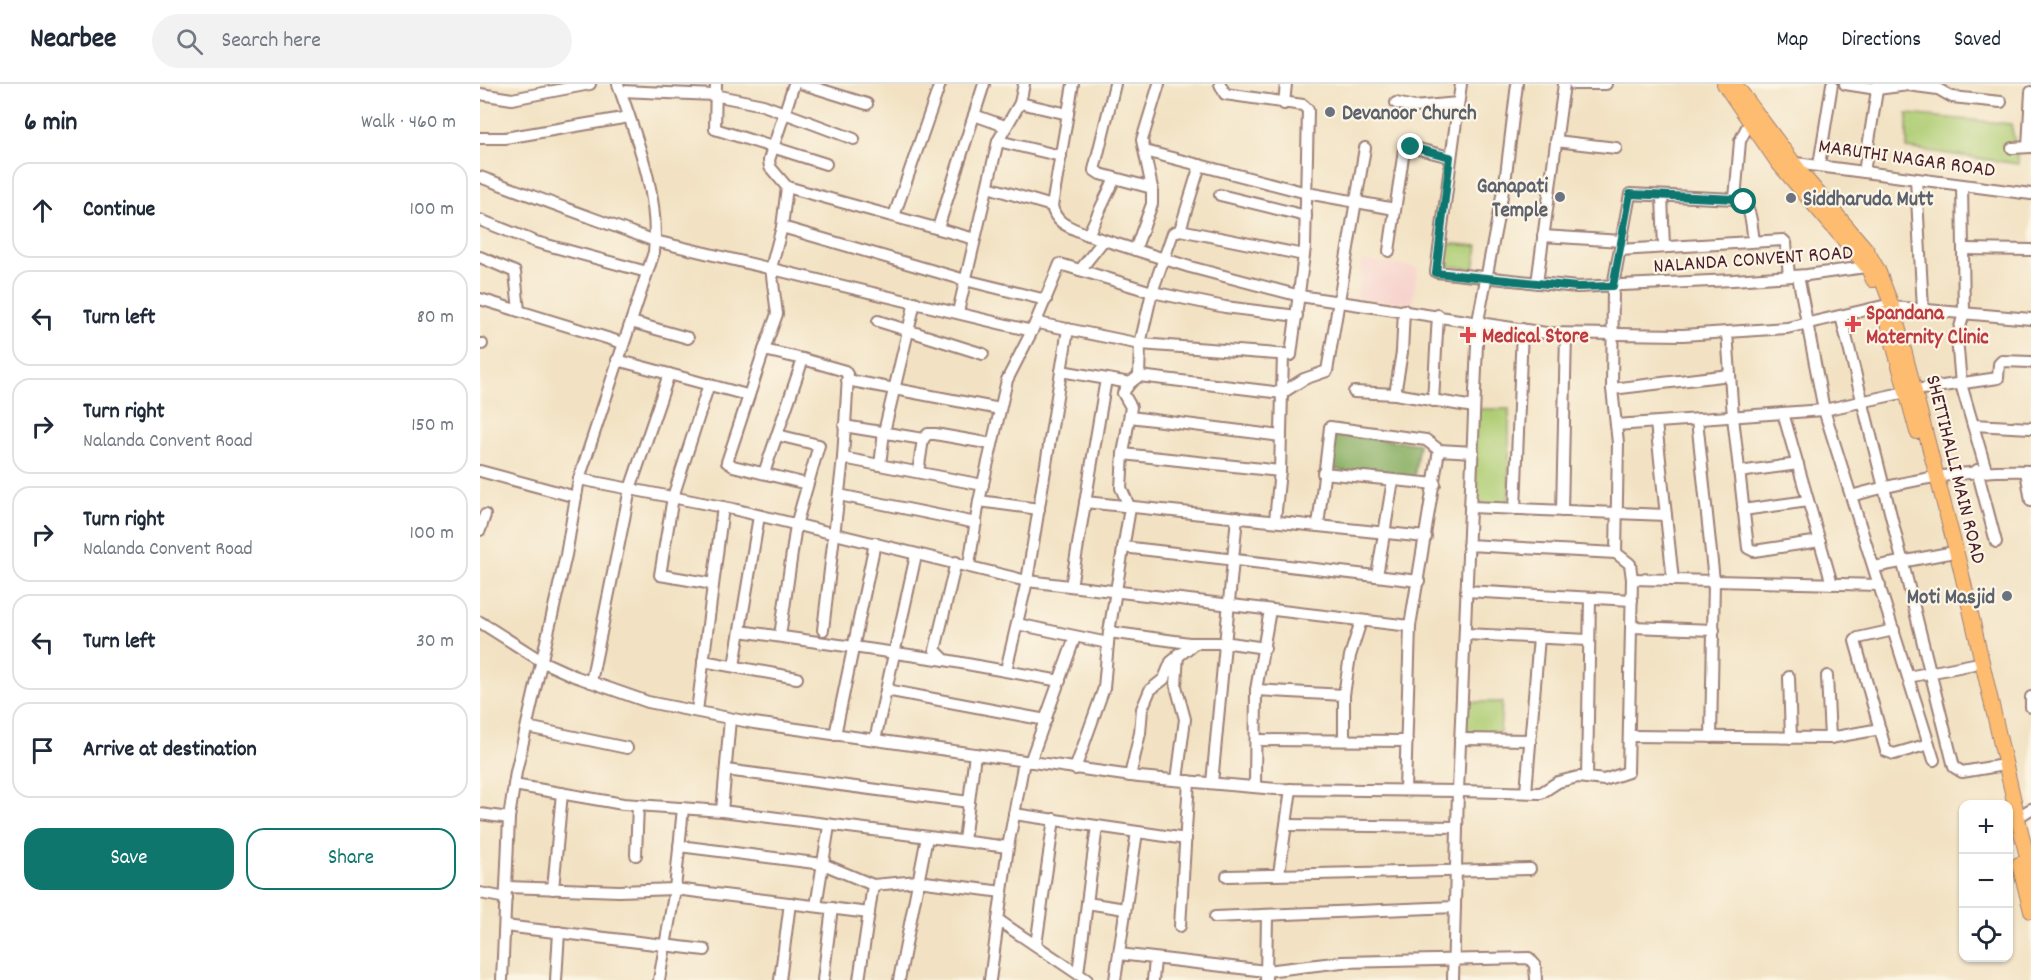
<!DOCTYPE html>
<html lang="en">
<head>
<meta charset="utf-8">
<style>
  body { margin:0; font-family:Dekko,sans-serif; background:#f2f2f3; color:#1f2937 }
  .controls { position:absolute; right:18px; bottom:18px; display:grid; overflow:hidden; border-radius:12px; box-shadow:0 2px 4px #0004 }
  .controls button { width:54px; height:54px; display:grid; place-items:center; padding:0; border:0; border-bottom:2px solid #e0e1e3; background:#fff; color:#1f2937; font:30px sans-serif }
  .stop { position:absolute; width:18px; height:18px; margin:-14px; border:4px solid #0f766e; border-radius:50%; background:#fff }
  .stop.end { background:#0f766e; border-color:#fff; box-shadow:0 2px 6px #0008 }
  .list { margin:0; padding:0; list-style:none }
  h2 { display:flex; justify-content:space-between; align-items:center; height:78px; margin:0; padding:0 24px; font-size:26px }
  h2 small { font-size:20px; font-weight:400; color:#747a83 }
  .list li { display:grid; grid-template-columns:39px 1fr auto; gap:18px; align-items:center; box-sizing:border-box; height:96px; margin:0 12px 12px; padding:0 12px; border:2px solid #e0e1e3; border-radius:18px }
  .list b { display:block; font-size:22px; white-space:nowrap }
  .list p { margin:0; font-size:20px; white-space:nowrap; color:#747a83 }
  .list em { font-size:20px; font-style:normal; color:#747a83 }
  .actions { display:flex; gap:12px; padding:18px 24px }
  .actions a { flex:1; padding:14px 0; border:2px solid #0f766e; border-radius:18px; text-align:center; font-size:21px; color:#0f766e }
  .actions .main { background:#0f766e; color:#fff }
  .icon { flex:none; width:33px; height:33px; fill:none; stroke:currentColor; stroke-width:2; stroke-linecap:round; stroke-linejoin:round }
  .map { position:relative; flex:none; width:1551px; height:896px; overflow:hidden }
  header { display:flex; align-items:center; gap:36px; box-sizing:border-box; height:84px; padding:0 30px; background:#fff; border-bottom:2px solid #e0e1e3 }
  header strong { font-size:28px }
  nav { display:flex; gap:33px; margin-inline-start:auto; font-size:21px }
  .search { width:420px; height:54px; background:#f2f2f3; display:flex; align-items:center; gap:15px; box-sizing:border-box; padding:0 21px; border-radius:33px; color:#747a83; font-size:22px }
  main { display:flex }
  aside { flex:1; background:#fff }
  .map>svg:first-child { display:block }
</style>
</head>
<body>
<header>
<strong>Nearbee</strong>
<div class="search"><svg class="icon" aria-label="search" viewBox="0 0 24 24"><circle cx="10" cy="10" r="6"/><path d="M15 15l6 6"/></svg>Search here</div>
<nav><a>Map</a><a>Directions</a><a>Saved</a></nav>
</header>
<main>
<aside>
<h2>6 min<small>Walk · 460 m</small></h2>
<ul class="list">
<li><svg class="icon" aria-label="ahead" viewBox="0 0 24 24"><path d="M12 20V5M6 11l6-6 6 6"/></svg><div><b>Continue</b></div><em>100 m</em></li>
<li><svg class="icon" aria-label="left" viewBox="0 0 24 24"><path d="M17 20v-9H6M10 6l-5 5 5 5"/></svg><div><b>Turn left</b></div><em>80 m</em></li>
<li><svg class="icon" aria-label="right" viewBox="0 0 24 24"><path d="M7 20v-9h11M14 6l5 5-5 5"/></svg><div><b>Turn right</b><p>Nalanda Convent Road</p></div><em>150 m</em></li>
<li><svg class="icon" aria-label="right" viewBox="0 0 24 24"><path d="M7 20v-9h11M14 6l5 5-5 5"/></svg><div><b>Turn right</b><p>Nalanda Convent Road</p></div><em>100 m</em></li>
<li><svg class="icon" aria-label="left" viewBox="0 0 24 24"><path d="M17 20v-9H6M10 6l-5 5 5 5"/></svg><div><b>Turn left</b></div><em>30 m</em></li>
<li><svg class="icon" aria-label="arrive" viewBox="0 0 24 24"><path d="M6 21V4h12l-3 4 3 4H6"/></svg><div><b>Arrive at destination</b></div></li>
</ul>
<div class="actions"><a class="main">Save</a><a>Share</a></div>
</aside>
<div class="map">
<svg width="1551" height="896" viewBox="0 0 1551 896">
  <rect width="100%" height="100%" fill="#fcf5e5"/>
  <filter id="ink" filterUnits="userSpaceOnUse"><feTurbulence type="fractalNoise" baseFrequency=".0167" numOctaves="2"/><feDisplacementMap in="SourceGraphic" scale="12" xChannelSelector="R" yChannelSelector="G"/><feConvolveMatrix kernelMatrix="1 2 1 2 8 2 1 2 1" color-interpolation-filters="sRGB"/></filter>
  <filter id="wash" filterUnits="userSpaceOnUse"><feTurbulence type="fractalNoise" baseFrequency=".008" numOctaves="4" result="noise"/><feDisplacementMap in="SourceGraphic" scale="24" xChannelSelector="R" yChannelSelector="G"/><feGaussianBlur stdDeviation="1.35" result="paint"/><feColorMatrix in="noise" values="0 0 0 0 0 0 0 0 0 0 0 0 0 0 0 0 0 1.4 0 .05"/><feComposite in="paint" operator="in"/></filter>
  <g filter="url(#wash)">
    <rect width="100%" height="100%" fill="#f2e2c3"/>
    <polygon fill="#f7d0cc" points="882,176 938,184 932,220 877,214"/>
    <g fill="#afcd74" stroke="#7c7650" stroke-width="1.5">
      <polygon points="1427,30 1531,40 1539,80 1427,64"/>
      <polygon points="962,159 998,162 994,185 959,181"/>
      <rect x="994" y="325" width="35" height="96"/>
      <polygon points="986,618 1022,618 1020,648 985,649"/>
    </g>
    <polygon fill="#8bb066" stroke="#6a6848" stroke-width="1.5" points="855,350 939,360 934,396 849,385"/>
  </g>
  <g filter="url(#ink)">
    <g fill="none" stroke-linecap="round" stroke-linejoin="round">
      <g stroke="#9e8077" stroke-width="14">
        <g id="minor">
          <polyline points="236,0 235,45 346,80"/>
          <polyline points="323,0 387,20"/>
          <path d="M593,0L572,122C576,141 591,143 608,151"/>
          <polyline points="635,0 614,86 620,90 672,104 662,56 679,0"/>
          <polyline points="981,0 956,188 1097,203 1253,196 1327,191 1393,182"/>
          <polyline points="1094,0 1126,0"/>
          <polyline points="1365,0 1397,5 1428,1 1458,5 1472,13 1521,18"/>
          <polyline points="141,7 234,11 283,21 374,55"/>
          <polyline points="0,10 32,15 110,0"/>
          <polyline points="540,19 588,30"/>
          <polyline points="916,19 934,23 978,19"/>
          <polyline points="804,20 806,0"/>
          <polyline points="494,31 525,42"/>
          <polyline points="0,54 25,54 149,33"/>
          <polyline points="518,57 581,72"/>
          <polyline points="1076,57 1136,64"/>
          <polyline points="1548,63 1551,8"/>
          <polyline points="1532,64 1551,63"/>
          <polyline points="665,67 827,109 915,125"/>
          <polyline points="1308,78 1551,110"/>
          <polyline points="1339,81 1352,0"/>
          <polyline points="1384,88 1398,0"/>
          <polyline points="0,93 175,157 552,247 580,180 672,208 693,149 700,146 824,171"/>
          <polyline points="635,94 608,151 710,183 820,212 1066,249 1203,251 1307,244 1403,222"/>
          <polyline points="1436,95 1443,225"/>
          <polyline points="1482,101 1484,229 1477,254 1481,300 1506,386"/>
          <polyline points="307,103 495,155"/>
          <polyline points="508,103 572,122"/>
          <polyline points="740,111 826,132"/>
          <polyline points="1182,112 1184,163"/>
          <polyline points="1255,115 1260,57 1269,39"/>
          <polyline points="414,132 460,0"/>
          <polyline points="0,136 56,158 167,188"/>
          <polyline points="302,143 485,196 566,216"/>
          <polyline points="458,144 504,0"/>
          <polyline points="700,146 720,81"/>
          <polyline points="1063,152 1142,157"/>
          <polyline points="1483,165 1551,166"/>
          <polyline points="655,166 672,120 672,104"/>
          <polyline points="1140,166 1303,156 1306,159 1309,192"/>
          <polyline points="909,167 924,66 927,62 970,73"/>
          <polyline points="0,173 35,188 39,227"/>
          <polyline points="600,186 623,157"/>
          <polyline points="1318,192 1344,326 1371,412"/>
          <polyline points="1057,199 1084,0"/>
          <polyline points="0,215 143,259"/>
          <polyline points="1412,223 1551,235"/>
          <polyline points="478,228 518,57 540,19 544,0"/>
          <polyline points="1361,232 1474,683 1482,688 1518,682"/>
          <polyline points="398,237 503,270"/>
          <polyline points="151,238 208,254"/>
          <polyline points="558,239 660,260 811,271 825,163 828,26 823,21 745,10 740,0"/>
          <polyline points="1247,248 1253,333 1268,464 1274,467 1340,457"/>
          <polyline points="0,260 2,260"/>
          <polyline points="284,266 297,230 291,184 302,143 307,103 290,83 289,76 314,0"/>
          <polyline points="323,275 365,287 368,292 363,374 343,546"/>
          <polyline points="137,276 267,311"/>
          <polyline points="581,287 650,299"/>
          <polyline points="659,292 660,260 672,208 745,223 817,232"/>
          <polyline points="367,296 520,325"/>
          <polyline points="229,300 193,413 180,491 233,500"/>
          <polyline points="1132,305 1250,291"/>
          <polyline points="1435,306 1518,294 1519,280 1522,277 1551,278"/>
          <polyline points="874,308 915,310 994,323"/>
          <polyline points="915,310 922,268 924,226"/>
          <polyline points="953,317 958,231"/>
          <polyline points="1303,329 1352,500"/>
          <polyline points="650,333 801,352"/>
          <polyline points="1217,336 1234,497 1231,653"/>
          <polyline points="1176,339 1193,496"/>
          <polyline points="1136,341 1344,326 1426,308"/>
          <polyline points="1493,341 1551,344"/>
          <polyline points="364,342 443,355 448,350 455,350 512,360"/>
          <polyline points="297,351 339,361 316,441 300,552"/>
          <polyline points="643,370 800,387 795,436"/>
          <polyline points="363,374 503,401"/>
          <polyline points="400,381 404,348 435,218"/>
          <polyline points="1497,386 1516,458"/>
          <polyline points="0,387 96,413"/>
          <polyline points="800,387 803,270"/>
          <polyline points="1546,387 1551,417"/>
          <polyline points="438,388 443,355"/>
          <polyline points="1259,388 1318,380"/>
          <polyline points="284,389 323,275 284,266 247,378 253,382 327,400"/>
          <polyline points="843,389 955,400"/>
          <polyline points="99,395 253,425 547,497 930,542"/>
          <polyline points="359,411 496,439"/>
          <polyline points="499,417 559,425"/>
          <polyline points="605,418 838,442 850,343 946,356 959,366 993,368"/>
          <polyline points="990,423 1186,431"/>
          <polyline points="1035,425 1042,245"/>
          <polyline points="1263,426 1328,417"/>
          <polyline points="1082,427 1086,250"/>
          <polyline points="838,442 946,453"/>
          <polyline points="0,446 5,431"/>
          <polyline points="988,461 1136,469 1150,480 1152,495 1148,688 1124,696 1098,693 1078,698 1061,709 978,707 998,237 1026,91 1037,0"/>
          <polyline points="643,463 939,497"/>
          <path d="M1136,469L1138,359L1132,305L1133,202L1150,110L1255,115C1273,120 1271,141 1274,157"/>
          <polyline points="476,478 455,566 465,576 580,597"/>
          <polyline points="489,481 499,417 527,296 552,247"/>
          <polyline points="1394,483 1469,469"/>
          <polyline points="897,492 913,396"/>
          <polyline points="1152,495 1400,501"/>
          <polyline points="591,502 626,295"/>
          <polyline points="986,507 1152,516"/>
          <polyline points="0,538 63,578 94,592 168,618 274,639 659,693 796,705 978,707 973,896"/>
          <polyline points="537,540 628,559"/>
          <polyline points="1152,543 1234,546"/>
          <polyline points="1414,546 1378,554 1375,557 1406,667 1414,670 1449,660"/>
          <polyline points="260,547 465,576"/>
          <polyline points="629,548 709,559 750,559 785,564"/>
          <polyline points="985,550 1108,556"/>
          <polyline points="223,577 317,594"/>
          <polyline points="254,582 279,432"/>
          <polyline points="526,586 547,497 588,245"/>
          <polyline points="1347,592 1350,654"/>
          <polyline points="1309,593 1311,654"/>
          <polyline points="1428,593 1494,580"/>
          <polyline points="111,598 150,405 189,290"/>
          <polyline points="406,606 566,636"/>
          <polyline points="776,606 864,611"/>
          <polyline points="1551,613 1551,623"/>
          <polyline points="217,627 243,423"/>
          <polyline points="47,643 147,664"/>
          <polyline points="355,651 395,459"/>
          <polyline points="1149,652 1350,654 1400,645"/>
          <polyline points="980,655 1050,656"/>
          <polyline points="395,656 436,471"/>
          <polyline points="776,656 927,657"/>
          <polyline points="864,656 864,611 870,572 881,537"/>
          <path d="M1454,676L1371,412C1433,395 1486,385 1551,387"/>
          <polyline points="550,678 595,553"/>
          <polyline points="595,685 624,604 629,548 650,424 641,404 643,370 651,323 643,309 650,299 659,292 802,309 824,295 847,287 885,64"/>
          <polyline points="246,686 489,718"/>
          <polyline points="650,692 660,649 662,625 670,606 684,595 691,578 715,559"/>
          <polyline points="1107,694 1110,514"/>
          <polyline points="697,696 705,635 696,602 698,570"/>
          <polyline points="732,699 757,433"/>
          <polyline points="34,701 143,720 242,727 528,763"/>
          <polyline points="775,703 776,606 790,526"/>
          <polyline points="925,706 930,542 959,366"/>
          <polyline points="1046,708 1059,553"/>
          <polyline points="242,727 250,635"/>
          <polyline points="0,730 29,734"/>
          <polyline points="534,730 706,755"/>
          <polyline points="1538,733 1551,725"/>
          <polyline points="806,741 977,743"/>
          <polyline points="484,757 495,670"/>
          <polyline points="199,762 343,780 393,801 438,797 522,808"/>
          <polyline points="156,771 158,721"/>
          <polyline points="799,790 811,705"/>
          <polyline points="747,792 1050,785"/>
          <polyline points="27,803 139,807 195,805 389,829"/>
          <polyline points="73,805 82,709"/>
          <polyline points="0,809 26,814"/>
          <polyline points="607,819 645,825"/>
          <polyline points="336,822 349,742"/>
          <polyline points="735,833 975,823"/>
          <polyline points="518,836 607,896"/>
          <polyline points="25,842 225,866"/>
          <polyline points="700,842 709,697"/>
          <polyline points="556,861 574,735"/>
          <polyline points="639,870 786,887 862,878 1049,874 1055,881 1056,896"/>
          <polyline points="598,889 617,742"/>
          <path d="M22,896L29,734L36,688L86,471L99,395L174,168C180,111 156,53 138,0"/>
          <polyline points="76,896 79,848"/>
          <polyline points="179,896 195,805 203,724"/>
          <polyline points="300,896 310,819"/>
          <polyline points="343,896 352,824"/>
          <polyline points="379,896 393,801"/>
          <polyline points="419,896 447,753"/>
          <polyline points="510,896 528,763 544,677"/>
          <polyline points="635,896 657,748"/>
          <polyline points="673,896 675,876"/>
          <polyline points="786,896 787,831"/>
        </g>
      </g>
      <g stroke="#9e8077" stroke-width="16">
        <g id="major">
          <polyline points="1244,0 1298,79 1388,184 1393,196"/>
          <polyline points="1255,0 1322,90 1386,165 1398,186 1414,227 1480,482 1551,791"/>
          <polyline points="1405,230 1437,348"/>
          <polyline points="1539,780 1551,827"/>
        </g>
      </g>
      <use href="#minor" stroke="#fff" stroke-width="10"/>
      <use href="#major" stroke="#fdbc70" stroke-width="14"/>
    </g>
  </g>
  <g fill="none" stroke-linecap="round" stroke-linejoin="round" filter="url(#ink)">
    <polyline stroke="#0f766e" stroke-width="8" points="931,63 970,73 956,189 1097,203 1133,202 1150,110 1255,115 1264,118"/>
  </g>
  <g fill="#6b7280" stroke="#fcf5e5" stroke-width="2">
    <circle cx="850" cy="28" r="6"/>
    <circle cx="1080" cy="113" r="6"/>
    <circle cx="1311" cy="114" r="6"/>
    <circle cx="1527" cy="512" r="6"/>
  </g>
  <g fill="#e0444e" stroke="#fcf5e5" stroke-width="2">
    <path d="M1370 231h6v6h6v6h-6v6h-6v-6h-6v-6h6z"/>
    <path d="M985 242h6v6h6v6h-6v6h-6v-6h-6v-6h6z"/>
  </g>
  <g text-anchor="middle" stroke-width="4.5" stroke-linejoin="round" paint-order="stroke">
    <g font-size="21" font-weight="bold" fill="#5b616d" stroke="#fcf5e5" text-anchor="start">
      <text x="862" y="35">Devanoor Church</text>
      <text x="1068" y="108" text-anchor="end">Ganapati<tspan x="1068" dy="24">Temple</tspan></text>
      <text x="1323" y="121">Siddharuda Mutt</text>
      <text x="1515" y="519" text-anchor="end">Moti Masjid</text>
    </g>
    <g font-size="21" fill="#4a1f2b" stroke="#fcf5e5">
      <text transform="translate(1427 73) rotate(8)" y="7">MARUTHI NAGAR ROAD</text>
      <text transform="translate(1273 174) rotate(-4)" y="7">NALANDA CONVENT ROAD</text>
      <text transform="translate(1477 385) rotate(76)" y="7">SHETTIHALLI MAIN ROAD</text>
    </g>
    <g font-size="21" font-weight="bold" fill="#be3a42" stroke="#fcf5e5" text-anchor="start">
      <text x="1386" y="235">Spandana<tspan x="1386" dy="24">Maternity Clinic</tspan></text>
      <text x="1002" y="258">Medical Store</text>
    </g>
  </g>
</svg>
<div class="controls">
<button>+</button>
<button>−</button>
<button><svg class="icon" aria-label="locate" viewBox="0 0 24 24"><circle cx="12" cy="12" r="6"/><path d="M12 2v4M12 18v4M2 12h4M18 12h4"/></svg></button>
</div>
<div class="stop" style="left:1264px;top:118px"></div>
<div class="stop end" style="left:931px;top:63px"></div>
</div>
</main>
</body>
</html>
